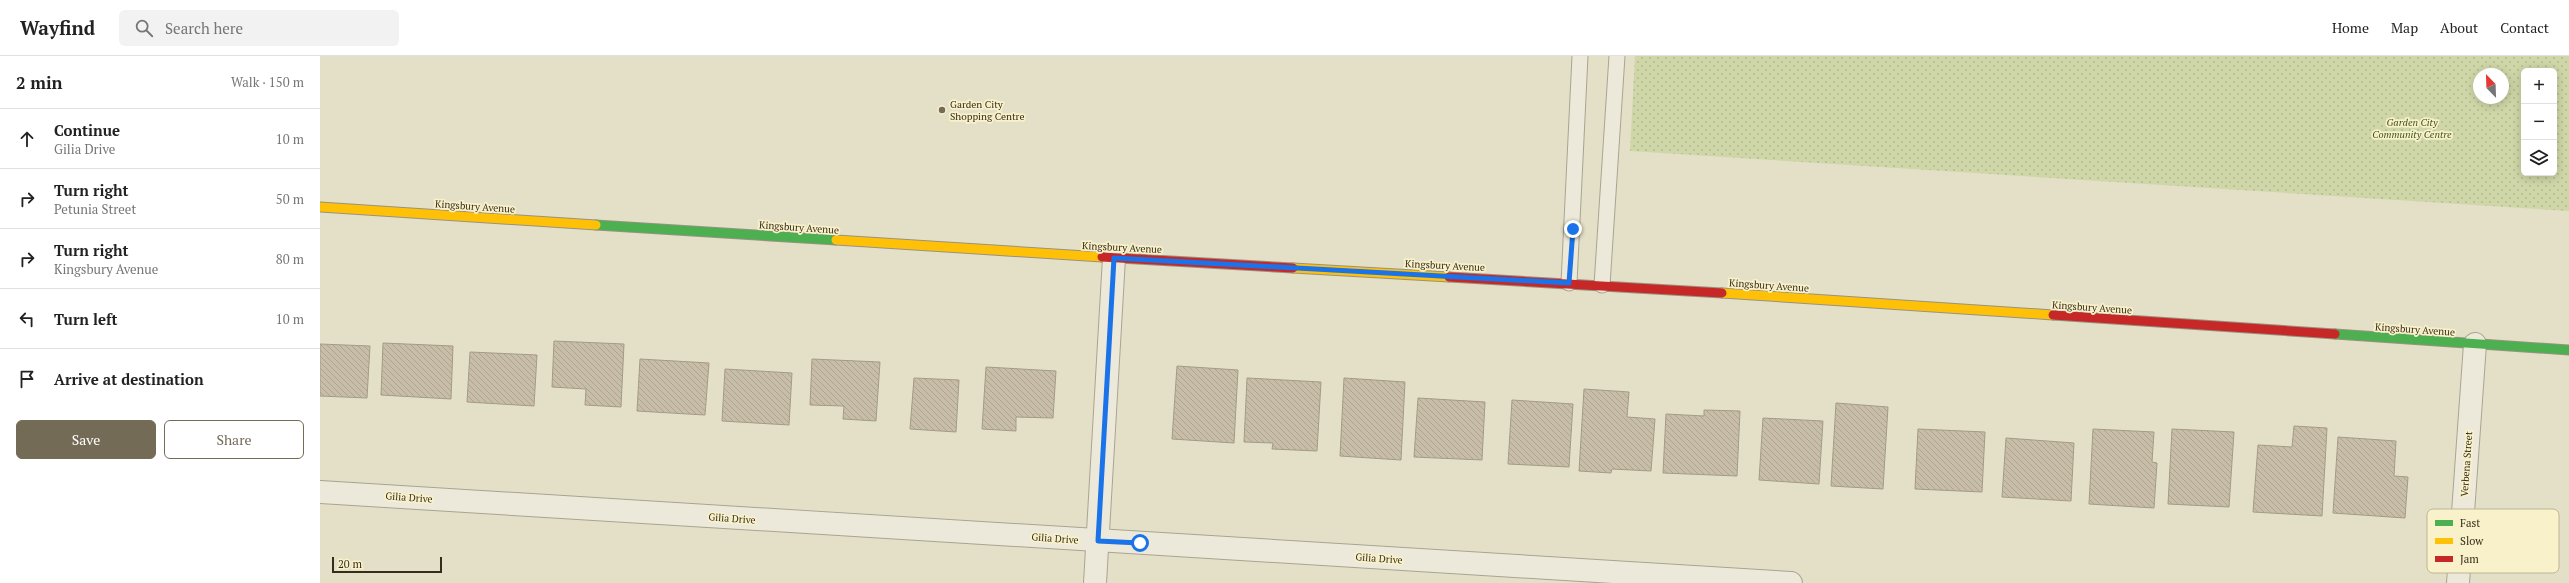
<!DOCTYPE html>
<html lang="en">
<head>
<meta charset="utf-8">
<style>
  body { margin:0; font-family:"PT Serif",serif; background:#f2f2f2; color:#222 }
  .controls { position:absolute; right:12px; top:12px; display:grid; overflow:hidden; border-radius:6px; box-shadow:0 2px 10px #0003 }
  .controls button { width:36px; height:36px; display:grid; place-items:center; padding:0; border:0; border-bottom:1px solid #e0e0e0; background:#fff; color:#222; font:20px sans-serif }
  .compass { position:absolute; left:2153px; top:12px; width:36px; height:36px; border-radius:50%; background:#fff; box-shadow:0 2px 10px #0003; rotate:337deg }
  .scale { position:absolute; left:12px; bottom:10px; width:110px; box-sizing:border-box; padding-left:4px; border:2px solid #372c1a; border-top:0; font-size:11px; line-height:14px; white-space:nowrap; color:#372c1a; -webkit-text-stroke:3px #f8f1ca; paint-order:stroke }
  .stop { position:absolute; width:12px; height:12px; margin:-9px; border:3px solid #1a73e8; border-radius:50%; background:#fff }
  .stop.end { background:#1a73e8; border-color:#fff; box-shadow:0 1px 4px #0008 }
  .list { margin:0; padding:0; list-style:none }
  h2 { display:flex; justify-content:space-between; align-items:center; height:52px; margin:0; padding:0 16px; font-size:17px }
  h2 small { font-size:13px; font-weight:400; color:#767676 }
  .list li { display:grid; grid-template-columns:26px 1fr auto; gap:12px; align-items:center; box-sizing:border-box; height:60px; padding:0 16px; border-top:1px solid #e0e0e0 }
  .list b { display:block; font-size:15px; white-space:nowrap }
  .list p { margin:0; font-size:13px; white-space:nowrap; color:#767676 }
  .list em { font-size:13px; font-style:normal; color:#767676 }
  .actions { display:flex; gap:8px; padding:12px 16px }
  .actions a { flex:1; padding:9px 0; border:1px solid #746b57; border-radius:6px; text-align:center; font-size:14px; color:#746b57 }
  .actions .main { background:#746b57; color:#fff }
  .icon { flex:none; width:22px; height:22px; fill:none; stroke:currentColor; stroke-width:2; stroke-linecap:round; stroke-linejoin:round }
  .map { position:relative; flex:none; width:2249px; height:527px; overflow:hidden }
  header { display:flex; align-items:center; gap:24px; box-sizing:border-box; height:56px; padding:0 20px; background:#fff; border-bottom:1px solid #e0e0e0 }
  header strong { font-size:19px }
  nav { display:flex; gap:22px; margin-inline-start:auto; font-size:14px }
  .search { width:280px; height:36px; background:#f2f2f2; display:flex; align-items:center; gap:10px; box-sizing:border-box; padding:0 14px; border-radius:6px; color:#767676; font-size:15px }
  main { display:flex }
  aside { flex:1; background:#fff }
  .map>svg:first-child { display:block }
</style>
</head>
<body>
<header>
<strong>Wayfind</strong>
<div class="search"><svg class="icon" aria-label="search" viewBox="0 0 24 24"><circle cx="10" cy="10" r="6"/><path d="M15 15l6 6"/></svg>Search here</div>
<nav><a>Home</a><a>Map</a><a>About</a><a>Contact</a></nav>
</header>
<main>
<aside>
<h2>2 min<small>Walk · 150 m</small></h2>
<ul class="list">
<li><svg class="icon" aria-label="ahead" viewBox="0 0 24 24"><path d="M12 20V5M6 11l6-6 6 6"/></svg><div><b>Continue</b><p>Gilia Drive</p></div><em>10 m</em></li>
<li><svg class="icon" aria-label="right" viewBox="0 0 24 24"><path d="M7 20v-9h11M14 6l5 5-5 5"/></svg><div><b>Turn right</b><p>Petunia Street</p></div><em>50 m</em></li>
<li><svg class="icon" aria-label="right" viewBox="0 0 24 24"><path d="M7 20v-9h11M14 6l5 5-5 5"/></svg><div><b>Turn right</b><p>Kingsbury Avenue</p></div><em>80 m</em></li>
<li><svg class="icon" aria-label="left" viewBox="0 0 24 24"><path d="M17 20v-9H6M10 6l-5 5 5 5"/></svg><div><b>Turn left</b></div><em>10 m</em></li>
<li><svg class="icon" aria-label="arrive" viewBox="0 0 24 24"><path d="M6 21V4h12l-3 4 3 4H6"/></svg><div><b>Arrive at destination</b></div></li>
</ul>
<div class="actions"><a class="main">Save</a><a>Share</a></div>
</aside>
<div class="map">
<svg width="2249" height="527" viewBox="0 0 2249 527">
  <defs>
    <pattern id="park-dots" width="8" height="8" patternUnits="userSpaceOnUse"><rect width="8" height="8" fill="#cfd7a8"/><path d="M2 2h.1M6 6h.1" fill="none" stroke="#b2b990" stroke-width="1.8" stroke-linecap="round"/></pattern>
    <pattern id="building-back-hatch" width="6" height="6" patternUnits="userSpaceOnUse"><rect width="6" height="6" fill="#c8bea8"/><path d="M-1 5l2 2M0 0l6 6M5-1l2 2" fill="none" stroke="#aca390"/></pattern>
  </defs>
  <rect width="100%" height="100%" fill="#e4e0c7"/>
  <path fill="url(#park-dots)" fill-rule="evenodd" d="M1315,0H2249V155L1310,95ZM2204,15H2234V117H2204ZM2159,18H2183V42H2159Z"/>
  <g fill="url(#building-back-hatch)" stroke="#a49b87">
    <polygon points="234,285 304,288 301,351 265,349 266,333 232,331"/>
    <polygon points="63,287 133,290 131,343 61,339"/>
    <polygon points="0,288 50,290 47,342 0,340"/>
    <polygon points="150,296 217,299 214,350 147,346"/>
    <polygon points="320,303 389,307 385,359 317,355"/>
    <polygon points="492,303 560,306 556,365 523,363 524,350 490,349"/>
    <polygon points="857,310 918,314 914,387 852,383"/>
    <polygon points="666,311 736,315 733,362 696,361 696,375 662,373"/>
    <polygon points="405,313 472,317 469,369 402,365"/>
    <polygon points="594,322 639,324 636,376 590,373"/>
    <polygon points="927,322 1001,326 997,395 952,393 953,387 924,386"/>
    <polygon points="1024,322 1085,326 1081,404 1020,400"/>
    <polygon points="1264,333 1309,336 1307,361 1335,363 1331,415 1292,413 1291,417 1259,415"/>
    <polygon points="1098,342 1165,346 1162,404 1094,401"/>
    <polygon points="1192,344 1253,348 1249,411 1188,408"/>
    <polygon points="1516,347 1568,351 1563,433 1511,430"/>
    <polygon points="1384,354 1420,355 1417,420 1343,417 1346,358 1384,360"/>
    <polygon points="1443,362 1503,365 1499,428 1439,424"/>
    <polygon points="1974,370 2007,372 2002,460 1933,456 1938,389 1972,391"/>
    <polygon points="1598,373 1665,376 1662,436 1595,433"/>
    <polygon points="1773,373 1834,376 1832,406 1837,407 1834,452 1769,448"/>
    <polygon points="1852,373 1914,376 1909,451 1848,448"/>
    <polygon points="2018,381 2076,385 2074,420 2088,421 2085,462 2013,457"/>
    <polygon points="1686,382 1754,387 1751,445 1682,441"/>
  </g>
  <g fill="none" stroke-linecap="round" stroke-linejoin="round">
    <g stroke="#a8a491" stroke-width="17">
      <g id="lane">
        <polyline points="1249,227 1260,0"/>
        <polyline points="1282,229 1297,0"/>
      </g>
    </g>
    <g stroke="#a8a491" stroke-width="24">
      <g id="street">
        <polyline points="0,436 1471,527"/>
        <polyline points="775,527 794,202"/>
        <polyline points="2138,527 2155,288"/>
      </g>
    </g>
    <g stroke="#989281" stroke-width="11">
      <g id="fast">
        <polyline points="276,169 516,184"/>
        <polyline points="2015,278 2249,294"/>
      </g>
    </g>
    <g stroke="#989281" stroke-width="11">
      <g id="slow">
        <polyline points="0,151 276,169"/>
        <polyline points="516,184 782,201"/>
        <polyline points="973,212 1129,221"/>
        <polyline points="1402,237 1733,259"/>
      </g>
    </g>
    <g stroke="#989281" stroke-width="11">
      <g id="jam">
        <polyline points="782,201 973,212"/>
        <polyline points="1129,221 1402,237"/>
        <polyline points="1733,259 2015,278"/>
      </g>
    </g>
    <use href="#lane" stroke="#ece9da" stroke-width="15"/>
    <use href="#street" stroke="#ece9da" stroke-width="22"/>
    <use href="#fast" stroke="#4caf50" stroke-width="9"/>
    <use href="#slow" stroke="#ffc107" stroke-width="9"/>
    <use href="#jam" stroke="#c62828" stroke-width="9"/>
  </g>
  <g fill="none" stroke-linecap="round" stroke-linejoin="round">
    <polyline stroke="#1a73e8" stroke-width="5" points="820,487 778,485 794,202 1249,227 1253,173"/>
  </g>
  <circle fill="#746b57" stroke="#f8f1ca" stroke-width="1.5" cx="622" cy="54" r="4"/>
  <g text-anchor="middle" stroke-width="3.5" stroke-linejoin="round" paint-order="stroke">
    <g font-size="10" fill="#372c1a" stroke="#f8f1ca" text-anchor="start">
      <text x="630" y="52">Garden City<tspan x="630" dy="12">Shopping Centre</tspan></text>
    </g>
    <g font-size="10" font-style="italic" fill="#3f551e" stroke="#f8f1ca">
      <text x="2092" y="70">Garden City<tspan x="2092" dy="12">Community Centre</tspan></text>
    </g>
    <g font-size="10" fill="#372c1a" stroke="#f8f1ca">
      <text transform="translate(155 150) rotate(4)" y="4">Kingsbury Avenue</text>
      <text transform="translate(479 171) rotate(4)" y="4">Kingsbury Avenue</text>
      <text transform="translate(802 191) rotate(3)" y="4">Kingsbury Avenue</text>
      <text transform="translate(1125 209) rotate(3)" y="4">Kingsbury Avenue</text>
      <text transform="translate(1449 229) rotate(4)" y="4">Kingsbury Avenue</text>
      <text transform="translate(1772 251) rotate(4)" y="4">Kingsbury Avenue</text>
      <text transform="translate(2095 273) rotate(4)" y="4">Kingsbury Avenue</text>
      <text transform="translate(2146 408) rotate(-86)" y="4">Verbena Street</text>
      <text transform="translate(89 441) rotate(4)" y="4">Gilia Drive</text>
      <text transform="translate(412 462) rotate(4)" y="4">Gilia Drive</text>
      <text transform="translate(735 482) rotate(4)" y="4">Gilia Drive</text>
      <text transform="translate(1059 502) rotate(4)" y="4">Gilia Drive</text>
    </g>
  </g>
  <rect x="2107" y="453" width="132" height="64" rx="6" fill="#f8f1ca" stroke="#beb695" stroke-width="1"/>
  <rect x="2115" y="464" width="18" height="6" fill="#4caf50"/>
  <rect x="2115" y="482" width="18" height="6" fill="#ffc107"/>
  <rect x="2115" y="500" width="18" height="6" fill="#c62828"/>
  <g font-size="11" fill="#372c1a">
    <text x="2140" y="471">Fast</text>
    <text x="2140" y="489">Slow</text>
    <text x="2140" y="507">Jam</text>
  </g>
</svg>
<div class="controls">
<button>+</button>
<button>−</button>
<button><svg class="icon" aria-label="layers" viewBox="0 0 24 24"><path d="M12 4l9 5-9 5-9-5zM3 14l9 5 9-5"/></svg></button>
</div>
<svg class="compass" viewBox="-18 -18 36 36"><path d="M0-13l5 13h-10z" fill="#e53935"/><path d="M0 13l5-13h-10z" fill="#767676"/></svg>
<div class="scale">20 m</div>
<div class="stop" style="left:820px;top:487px"></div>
<div class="stop end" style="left:1253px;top:173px"></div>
</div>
</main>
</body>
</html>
